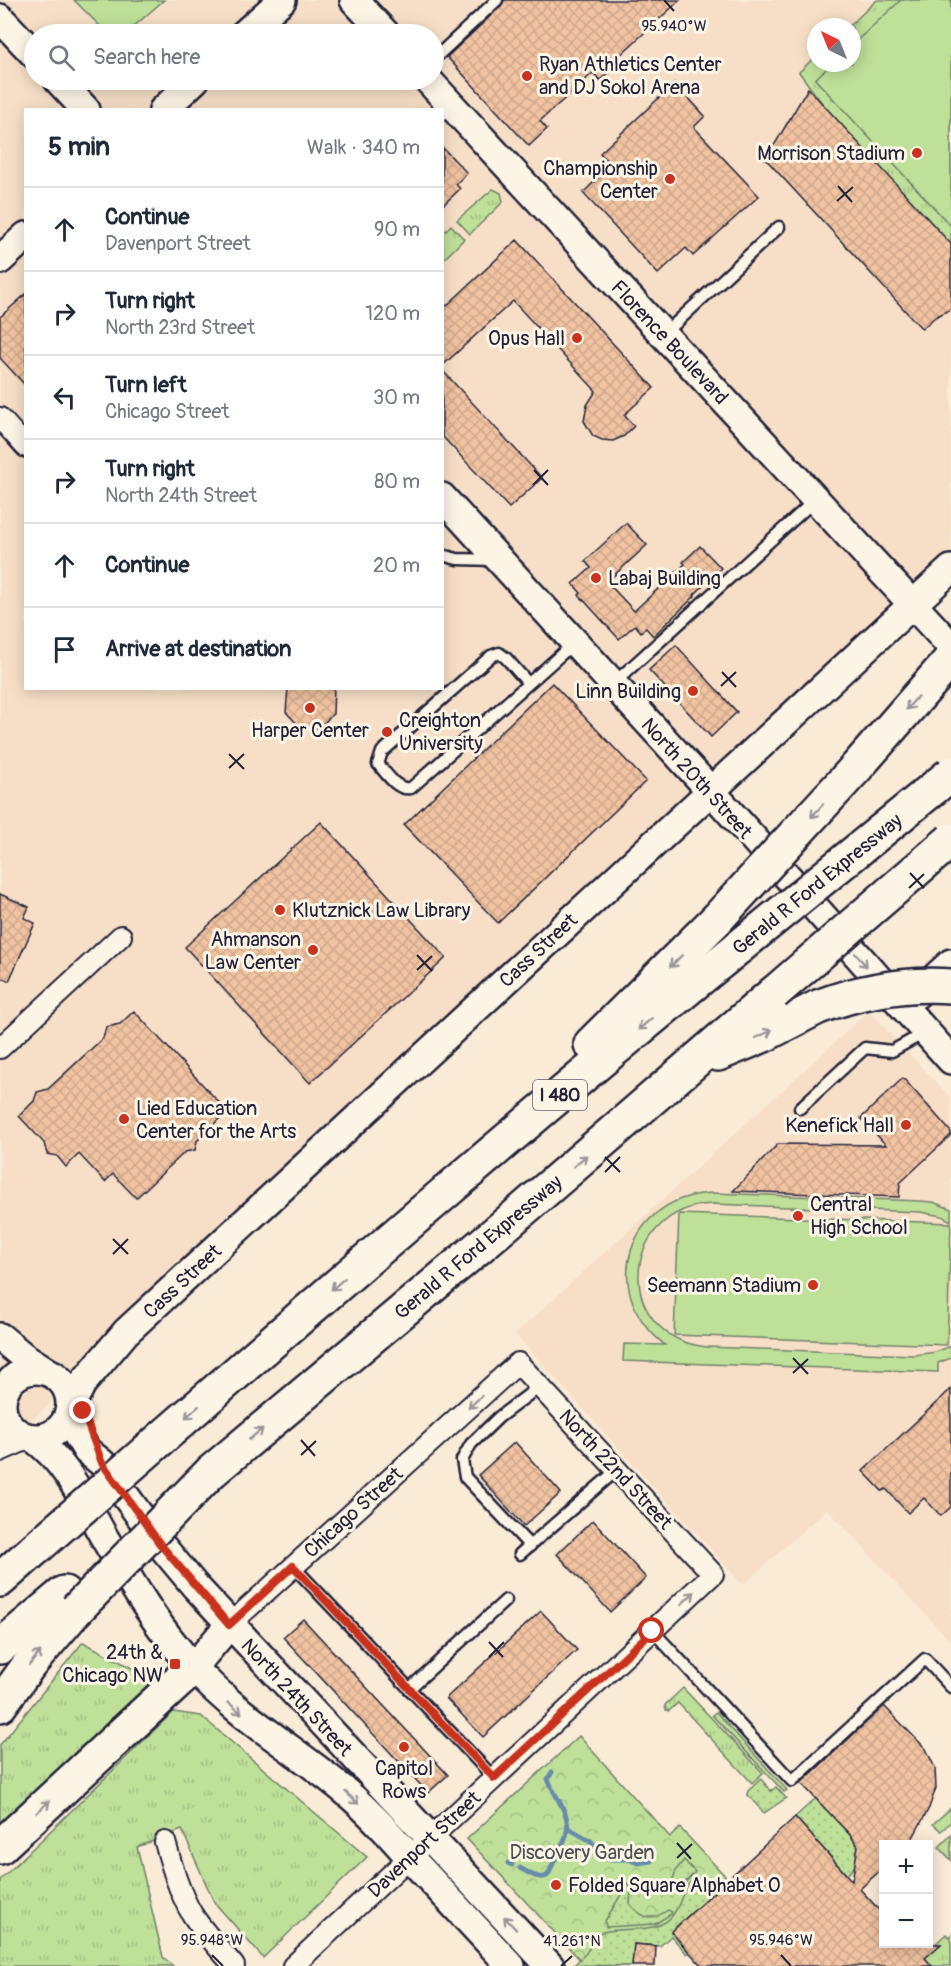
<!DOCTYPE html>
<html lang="en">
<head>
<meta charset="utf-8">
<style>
  body { margin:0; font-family:Pangolin,sans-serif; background:#f6f6f7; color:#1f2937 }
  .controls { position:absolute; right:18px; bottom:18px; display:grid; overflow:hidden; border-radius:0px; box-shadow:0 3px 15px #0003 }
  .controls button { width:54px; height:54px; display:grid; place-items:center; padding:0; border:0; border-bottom:2px solid #e0e1e3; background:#fff; color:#1f2937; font:30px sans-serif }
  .compass { position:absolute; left:807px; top:18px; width:54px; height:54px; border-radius:50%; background:#fff; box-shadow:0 3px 15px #0003; rotate:317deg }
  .stop { position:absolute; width:18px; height:18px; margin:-14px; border:4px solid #c8321e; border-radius:50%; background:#fff }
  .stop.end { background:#c8321e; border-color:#fff; box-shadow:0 2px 6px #0008 }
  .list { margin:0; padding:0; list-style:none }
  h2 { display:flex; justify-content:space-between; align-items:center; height:78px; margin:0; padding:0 24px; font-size:26px }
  h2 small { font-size:20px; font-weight:400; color:#747a83 }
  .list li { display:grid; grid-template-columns:39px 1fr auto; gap:18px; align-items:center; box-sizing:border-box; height:84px; padding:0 24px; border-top:2px solid #e0e1e3 }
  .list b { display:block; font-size:22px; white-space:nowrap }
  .list p { margin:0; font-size:20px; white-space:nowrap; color:#747a83 }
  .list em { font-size:20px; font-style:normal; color:#747a83 }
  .icon { flex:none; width:33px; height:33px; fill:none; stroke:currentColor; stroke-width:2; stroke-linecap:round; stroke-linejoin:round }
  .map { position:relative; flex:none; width:951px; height:1966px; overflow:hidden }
  .search { position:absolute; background:#fff; box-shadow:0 3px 15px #0003; left:24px; top:24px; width:420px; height:66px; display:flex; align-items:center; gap:15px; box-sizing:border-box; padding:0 21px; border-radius:33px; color:#747a83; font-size:22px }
  .panel { position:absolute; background:#fff; box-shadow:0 3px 15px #0003; left:24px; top:108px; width:420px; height:582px; border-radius:0px }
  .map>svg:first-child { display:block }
</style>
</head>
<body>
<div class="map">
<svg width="951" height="1966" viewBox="0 0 951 1966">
  <defs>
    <pattern id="grass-tufts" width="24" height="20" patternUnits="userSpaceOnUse" patternTransform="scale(1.5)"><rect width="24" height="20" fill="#bfe099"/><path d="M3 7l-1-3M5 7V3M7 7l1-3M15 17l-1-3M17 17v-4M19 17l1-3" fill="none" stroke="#a4c085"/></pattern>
    <pattern id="park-crowns" width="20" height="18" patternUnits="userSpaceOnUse" patternTransform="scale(1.5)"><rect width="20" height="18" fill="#bfe099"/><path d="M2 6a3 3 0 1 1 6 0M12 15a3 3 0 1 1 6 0" fill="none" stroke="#a4c085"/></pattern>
    <pattern id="garden-dots" width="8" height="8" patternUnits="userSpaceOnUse" patternTransform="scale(1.5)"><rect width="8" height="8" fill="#bfe099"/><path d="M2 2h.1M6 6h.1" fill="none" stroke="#a4c085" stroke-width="1.8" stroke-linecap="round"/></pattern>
    <pattern id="building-cross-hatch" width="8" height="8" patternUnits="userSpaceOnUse" patternTransform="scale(1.5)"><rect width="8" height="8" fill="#f1c3a1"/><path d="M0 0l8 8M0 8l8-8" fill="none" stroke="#cea78c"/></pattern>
  </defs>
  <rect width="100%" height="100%" fill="#faebd7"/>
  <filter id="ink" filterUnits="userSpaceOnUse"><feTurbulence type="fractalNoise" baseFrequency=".0167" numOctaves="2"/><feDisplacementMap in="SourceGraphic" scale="12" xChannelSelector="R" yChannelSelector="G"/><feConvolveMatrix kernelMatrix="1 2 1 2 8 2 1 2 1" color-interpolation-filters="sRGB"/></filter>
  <g filter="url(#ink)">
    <g fill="#f7dfc7" fill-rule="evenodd">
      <path d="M0,0H951V569L0,1450ZM816,27H852V63H816ZM34,34H434V80H34ZM26,110H442V688H26Z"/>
      <polygon points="869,1011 951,1098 951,1642 827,1509 743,1585 515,1334"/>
    </g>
    <g fill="url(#grass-tufts)" stroke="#70816a" stroke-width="1.5">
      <polygon points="877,0 951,0 951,246 853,146 799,72 816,56 816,63 852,63 852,27 848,27"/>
      <polygon points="493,189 501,193 503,202 470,234 457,220"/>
      <polygon points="451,225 464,239 443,260 443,233"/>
      <polygon points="83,1642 160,1683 0,1829 0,1745"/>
      <polygon points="683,1688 763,1773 752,1783 678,1703 669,1711 666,1710 665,1705"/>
      <polygon points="173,1712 201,1716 367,1857 263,1958 214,1902 182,1830 137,1847 163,1957 173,1966 0,1966 0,1880"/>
      <polygon points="716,1712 787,1790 784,1792 712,1715"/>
      <polygon points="951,1808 951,1822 941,1831 933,1824"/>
      <polygon points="951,1835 951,1860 939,1847"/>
      <polygon points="946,1934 949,1937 951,1935 951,1966 932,1966 925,1958 934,1950 932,1947"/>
    </g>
    <polygon fill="url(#park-crowns)" stroke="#70816a" stroke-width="1.5" points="579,1736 670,1837 680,1828 728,1879 630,1966 586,1966 467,1839"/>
    <g fill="url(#garden-dots)" stroke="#70816a" stroke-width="1.5">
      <polygon points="761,1779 771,1791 776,1787 786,1798 764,1813 747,1794 748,1791"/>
      <polygon points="816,1798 851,1836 858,1846 855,1866 847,1875 795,1817"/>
      <polygon points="684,1860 695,1872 679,1889 673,1879 676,1870"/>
      <path d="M697,1876L714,1892L671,1931L689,1952L687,1954L671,1936L660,1946L634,1944L632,1966L574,1965L586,1953L599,1933C620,1926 658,1935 672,1916C684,1900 679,1891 697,1876Z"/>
      <path d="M628,1883L631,1888L630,1904C642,1919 652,1921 668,1910L672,1912L671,1914L655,1924L606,1927L605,1921Z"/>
    </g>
    <g fill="#bfe099" stroke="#70816a" stroke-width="1.5">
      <polygon points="74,0 164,0 125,34 108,34"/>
      <polygon points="901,0 951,0 951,226 815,79 833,63 852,63 852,45"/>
      <path d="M713,1193L920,1201L933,1202L951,1209V1221L942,1216L920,1212L712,1204C618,1209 613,1338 707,1347L914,1355L936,1352L951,1346V1358L938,1363V1372L623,1361L624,1344L665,1345C597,1292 627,1196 713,1193Z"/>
      <polygon points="679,1214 951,1223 947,1345 674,1335"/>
    </g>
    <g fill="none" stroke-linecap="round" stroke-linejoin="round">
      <g stroke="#678bab" stroke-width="5">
        <polyline points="551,1786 548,1779 552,1772"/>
        <polyline points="568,1828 591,1841 601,1853 608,1859 628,1859 638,1863 651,1861"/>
        <polyline points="508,1863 512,1865"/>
        <path d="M520,1868C529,1873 538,1880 547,1876C551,1871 552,1865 555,1859C573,1827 571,1822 553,1790"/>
      </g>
    </g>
    <g fill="url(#building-cross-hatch)" stroke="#22223b" stroke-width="1.5">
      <polygon points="504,0 680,0 618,57 621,61 600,80 593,73 540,121 547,129 529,146 447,57 502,5"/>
      <polygon points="675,83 705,116 694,127 759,196 693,256 686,248 658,274 583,193 611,165 600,153"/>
      <polygon points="808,88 951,244 951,309 935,317 922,329 762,155 775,144"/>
      <polygon points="442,147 467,173 456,184 460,189 442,206"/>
      <polygon points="517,240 654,388 624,415 634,426 624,436 613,441 602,440 593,436 584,421 587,405 596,391 513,301 442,366 442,310"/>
      <polygon points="26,294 26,386 0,358 0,317"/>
      <polygon points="442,370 542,478 509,508 442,436"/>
      <polygon points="626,523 647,545 607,582 634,611 685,564 683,562 700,546 721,568 694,595 695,596 653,636 646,628 641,632 635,625 619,639 579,595 581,593 573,584 591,568 585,561"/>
      <polygon points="676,645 737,712 711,737 649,670"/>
      <polygon points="552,683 646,781 498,923 404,825"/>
      <polygon points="288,688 334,688 333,714 319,728 299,726 286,712"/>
      <polygon points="321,822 446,958 310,1083 185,947"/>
      <polygon points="0,894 29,907 24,918 35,923 9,981 0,977"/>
      <polygon points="134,1011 227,1111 197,1141 195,1150 185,1152 136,1198 113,1174 105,1182 79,1154 66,1167 57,1156 47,1154 44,1143 19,1116 34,1101 37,1092 48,1089 103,1038 106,1027 120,1024"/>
      <polygon points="903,1078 937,1116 951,1132 951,1135 900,1183 899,1197 733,1191 778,1144 886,1145 861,1118"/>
      <polygon points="951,1389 951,1507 941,1516 924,1498 908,1513 886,1489 882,1491 863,1471"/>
      <polygon points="515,1442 561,1493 524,1526 478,1475"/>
      <polygon points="593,1520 646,1578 610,1612 557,1554"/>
      <polygon points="541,1611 577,1650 483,1737 446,1698"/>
      <polygon points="303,1619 448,1775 428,1793 283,1637"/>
      <polygon points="884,1706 926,1749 935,1768 936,1788 929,1808 911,1841 908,1845 884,1845 884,1867 860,1889 884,1915 884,1944 941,1944 925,1958 932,1966 702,1966 671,1932 795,1817 852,1881 858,1846 851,1836 801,1783"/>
      <polygon points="634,1944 656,1946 655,1966 632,1966"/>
    </g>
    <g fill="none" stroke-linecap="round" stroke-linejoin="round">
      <g stroke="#22223b" stroke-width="15">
        <g id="lane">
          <polyline points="434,59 497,0"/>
          <polyline points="663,335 779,227"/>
          <polyline points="442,555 457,559 495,560"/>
          <path d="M528,683L506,658L499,653L491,656L382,752L378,764C387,774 397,791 411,788L574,643"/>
          <polyline points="614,683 815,500"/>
          <polyline points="800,1108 865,1048 892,1051 926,1032"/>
          <polyline points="530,1546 465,1477 462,1460 471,1444 499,1417 540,1386"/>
          <polyline points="520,1554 617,1470"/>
          <polyline points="293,1566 494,1778"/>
          <polyline points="653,1631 792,1781 925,1659 951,1687"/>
          <polyline points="409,1689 506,1600"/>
        </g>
      </g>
      <g stroke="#22223b" stroke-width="24">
        <g id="street">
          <polyline points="0,418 26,447"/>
          <polyline points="0,1048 121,936"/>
          <polyline points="0,1447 6,1420"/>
          <polyline points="0,1451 30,1438"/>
          <polyline points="229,1625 518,1363 713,1574 293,1966"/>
          <path d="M165,1842C172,1867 179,1892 192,1914C204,1933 220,1949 234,1966"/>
        </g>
      </g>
      <g stroke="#22223b" stroke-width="32">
        <g id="secondary">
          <polyline points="354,0 386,34"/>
          <polyline points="0,18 34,54"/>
          <polyline points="244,34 282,0"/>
          <polyline points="58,80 86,110"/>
          <polyline points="428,80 951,646"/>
          <polyline points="163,110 195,80"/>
          <polyline points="0,260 26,236"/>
          <polyline points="442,497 711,791 951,1060"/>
          <polyline points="917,994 951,963"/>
          <polyline points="0,1337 23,1356 45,1370"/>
          <circle cx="36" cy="1404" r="34"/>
          <polyline points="71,1405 82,1384 126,1332 951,569"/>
          <polyline points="70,1410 73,1428 87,1451 102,1463 160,1544 195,1586 550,1966"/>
          <path d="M33,1438C67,1462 84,1502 104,1537C131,1583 158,1629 194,1668C238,1717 295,1749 345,1791C371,1813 393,1838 415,1863C447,1897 479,1932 511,1966"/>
          <polyline points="193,1668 229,1625"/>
        </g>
      </g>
      <g stroke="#22223b" stroke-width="38">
        <g id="highway">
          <polyline points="856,768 951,659"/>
          <polyline points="591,1044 717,919"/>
          <polyline points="718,1054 764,1035 818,1007"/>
          <path d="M163,1437C353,1271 543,1106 739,947"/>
          <polyline points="211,1472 504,1226 774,993"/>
          <polyline points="0,1580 35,1549"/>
          <polyline points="0,1647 64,1593"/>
          <polyline points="0,1705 29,1665 76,1610"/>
          <polyline points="0,1847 193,1668"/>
        </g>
      </g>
      <use href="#lane" stroke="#fcf5e5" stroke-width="10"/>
      <use href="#street" stroke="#fcf5e5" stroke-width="20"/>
      <use href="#secondary" stroke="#fcf5e5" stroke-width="27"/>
      <use href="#highway" stroke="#fcf5e5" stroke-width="33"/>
      <g stroke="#22223b" stroke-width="38" stroke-linecap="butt">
        <g id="highway-bridge">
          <polyline points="717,919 856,768"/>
          <polyline points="739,947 951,774"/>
          <polyline points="774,993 951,840"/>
          <path d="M818,1007C860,991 906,983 951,986"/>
          <polyline points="35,1549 163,1437"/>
          <polyline points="76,1610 211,1472"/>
        </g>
      </g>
      <use href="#highway-bridge" stroke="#fcf5e5" stroke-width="33"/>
    </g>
    <defs><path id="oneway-shaft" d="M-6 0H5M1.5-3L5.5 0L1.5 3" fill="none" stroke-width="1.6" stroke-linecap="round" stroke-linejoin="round" transform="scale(1.5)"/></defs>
    <g stroke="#9a9698">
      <use href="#oneway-shaft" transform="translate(912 703) rotate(131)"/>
      <use href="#oneway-shaft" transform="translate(817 811) rotate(132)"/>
      <use href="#oneway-shaft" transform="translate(861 960) rotate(48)"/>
      <use href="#oneway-shaft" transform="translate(676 961) rotate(135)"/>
      <use href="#oneway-shaft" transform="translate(645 1024) rotate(140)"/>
      <use href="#oneway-shaft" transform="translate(764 1034) rotate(-26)"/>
      <use href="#oneway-shaft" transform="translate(580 1161) rotate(-41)"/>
      <use href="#oneway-shaft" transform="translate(338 1284) rotate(139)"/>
      <use href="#oneway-shaft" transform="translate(475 1402) rotate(138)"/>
      <use href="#oneway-shaft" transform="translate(192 1412) rotate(139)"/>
      <use href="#oneway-shaft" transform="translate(256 1434) rotate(-40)"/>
      <use href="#oneway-shaft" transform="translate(688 1598) rotate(-43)"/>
      <use href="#oneway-shaft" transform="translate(35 1658) rotate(-51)"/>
      <use href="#oneway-shaft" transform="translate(235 1708) rotate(40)"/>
      <use href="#oneway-shaft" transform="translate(352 1798) rotate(43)"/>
      <use href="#oneway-shaft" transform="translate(43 1807) rotate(-42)"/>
      <use href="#oneway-shaft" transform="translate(510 1923) rotate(-133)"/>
    </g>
  </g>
  <g fill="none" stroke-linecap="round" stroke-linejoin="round" filter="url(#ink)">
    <polyline stroke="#c8321e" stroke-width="8" points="83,1411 102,1463 160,1544 229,1625 293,1566 494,1778 652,1631"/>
  </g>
  <path fill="none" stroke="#22223b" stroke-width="2" d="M664,0L674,11M838,186L852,202M837,201L853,187M534,470L548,485M533,485L548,470M722,672L736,687M721,686L736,672M229,754L244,769M229,768L244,754M910,873L924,888M909,888L924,874M417,955L432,971M417,970L432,956M605,1157L620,1172M605,1172L620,1157M113,1239L128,1254M113,1254L128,1239M793,1358L808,1374M793,1373L808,1359M301,1440L315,1456M301,1455L316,1441M489,1642L503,1657M489,1657L504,1642M677,1843L691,1859M677,1858L692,1844M212,1955L223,1966M781,1955L791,1966M561,1966L572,1956"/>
  <g fill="#c8321e" stroke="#fcf5e5" stroke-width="2">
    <circle cx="527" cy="76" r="6"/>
    <circle cx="917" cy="153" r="6"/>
    <circle cx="670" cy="179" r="6"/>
    <circle cx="577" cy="338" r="6"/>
    <circle cx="596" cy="578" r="6"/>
    <circle cx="693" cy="691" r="6"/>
    <circle cx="310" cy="708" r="6"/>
    <circle cx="387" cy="732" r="6"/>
    <circle cx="280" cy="910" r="6"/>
    <circle cx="313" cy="950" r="6"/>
    <circle cx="124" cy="1119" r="6"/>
    <circle cx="906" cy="1125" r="6"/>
    <circle cx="798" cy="1216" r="6"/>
    <circle cx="813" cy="1285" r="6"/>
    <rect x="169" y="1658" width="12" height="12" rx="3"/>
    <circle cx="404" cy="1747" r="6"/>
    <circle cx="556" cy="1885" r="6"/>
  </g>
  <g text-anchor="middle" stroke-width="6" stroke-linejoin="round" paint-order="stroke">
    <rect fill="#fcf5e5" stroke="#63616e" stroke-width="1.5" x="533" y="1080" width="54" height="30" rx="4.5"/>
    <g font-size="18" font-weight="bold" fill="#22223b">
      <text x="560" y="1101">I 480</text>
    </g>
    <g font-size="20" fill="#22223b" stroke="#fcf5e5" text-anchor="end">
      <text x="539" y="71" text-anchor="start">Ryan Athletics Center<tspan x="539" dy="23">and DJ Sokol Arena</tspan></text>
      <text x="905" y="160">Morrison Stadium</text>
      <text x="658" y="175">Championship<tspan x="658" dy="23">Center</tspan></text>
      <text x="565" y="345">Opus Hall</text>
      <text x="608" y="585" text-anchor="start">Labaj Building</text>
      <text x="681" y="698">Linn Building</text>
      <text x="399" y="727" text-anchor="start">Creighton<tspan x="399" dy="23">University</tspan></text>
      <text x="310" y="737" text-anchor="middle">Harper Center</text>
      <text x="292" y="917" text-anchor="start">Klutznick Law Library</text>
      <text x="301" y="946">Ahmanson<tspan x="301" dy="23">Law Center</tspan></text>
      <text x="136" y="1115" text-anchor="start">Lied Education<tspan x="136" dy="23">Center for the Arts</tspan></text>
      <text x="894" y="1132">Kenefick Hall</text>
      <text x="810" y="1211" text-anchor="start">Central<tspan x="810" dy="23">High School</tspan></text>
      <text x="801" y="1292">Seemann Stadium</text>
      <text x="163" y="1659">24th &amp;<tspan x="163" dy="23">Chicago NW</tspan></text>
      <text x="404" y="1775" text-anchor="middle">Capitol<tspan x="404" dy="23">Rows</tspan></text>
      <text x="568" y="1892" text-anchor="start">Folded Square Alphabet O</text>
    </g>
    <g font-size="20" fill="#22223b" stroke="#fcf5e5">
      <text transform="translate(670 342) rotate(47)" y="7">Florence Boulevard</text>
      <text transform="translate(697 778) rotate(48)" y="7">North 20th Street</text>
      <text transform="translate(817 884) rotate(-39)" y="7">Gerald R Ford Expressway</text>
      <text transform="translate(538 950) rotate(-43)" y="7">Cass Street</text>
      <text transform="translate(478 1247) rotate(-40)" y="7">Gerald R Ford Expressway</text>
      <text transform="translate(182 1281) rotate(-43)" y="7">Cass Street</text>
      <text transform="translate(616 1469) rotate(47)" y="7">North 22nd Street</text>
      <text transform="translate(353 1512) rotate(-42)" y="7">Chicago Street</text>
      <text transform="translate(297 1697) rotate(47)" y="7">North 24th Street</text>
      <text transform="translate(424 1844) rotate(-43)" y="7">Davenport Street</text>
    </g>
    <g font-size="20" fill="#495252" stroke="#fcf5e5">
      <text x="582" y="1859">Discovery Garden</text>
    </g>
  </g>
  <g font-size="15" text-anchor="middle" fill="#22223b" stroke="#fcf5e5" stroke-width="6" stroke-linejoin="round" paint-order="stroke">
    <text x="674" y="31">95.940°W</text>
    <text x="212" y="1945">95.948°W</text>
    <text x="781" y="1945">95.946°W</text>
    <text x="572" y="1946">41.261°N</text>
  </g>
</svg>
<div class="controls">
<button>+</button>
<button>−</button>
</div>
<svg class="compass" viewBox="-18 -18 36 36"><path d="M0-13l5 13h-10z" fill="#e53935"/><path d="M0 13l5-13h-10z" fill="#747a83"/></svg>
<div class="stop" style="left:652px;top:1631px"></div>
<div class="stop end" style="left:83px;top:1411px"></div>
<div class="search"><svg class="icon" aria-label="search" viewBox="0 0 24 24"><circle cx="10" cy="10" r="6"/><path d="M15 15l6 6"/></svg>Search here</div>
<section class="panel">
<h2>5 min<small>Walk · 340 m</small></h2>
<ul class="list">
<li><svg class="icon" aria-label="ahead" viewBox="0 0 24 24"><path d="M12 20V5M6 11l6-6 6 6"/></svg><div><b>Continue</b><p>Davenport Street</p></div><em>90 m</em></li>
<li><svg class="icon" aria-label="right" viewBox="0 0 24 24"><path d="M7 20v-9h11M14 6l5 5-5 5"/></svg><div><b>Turn right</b><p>North 23rd Street</p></div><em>120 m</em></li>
<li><svg class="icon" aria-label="left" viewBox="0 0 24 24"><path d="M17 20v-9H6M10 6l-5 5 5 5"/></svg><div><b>Turn left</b><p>Chicago Street</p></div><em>30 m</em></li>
<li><svg class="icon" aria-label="right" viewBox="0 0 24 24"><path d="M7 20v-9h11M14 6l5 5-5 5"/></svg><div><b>Turn right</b><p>North 24th Street</p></div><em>80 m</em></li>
<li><svg class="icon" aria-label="ahead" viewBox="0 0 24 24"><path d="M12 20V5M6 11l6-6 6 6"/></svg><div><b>Continue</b></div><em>20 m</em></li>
<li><svg class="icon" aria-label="arrive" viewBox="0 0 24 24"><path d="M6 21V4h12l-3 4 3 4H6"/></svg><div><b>Arrive at destination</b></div></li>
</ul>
</section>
</div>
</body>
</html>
